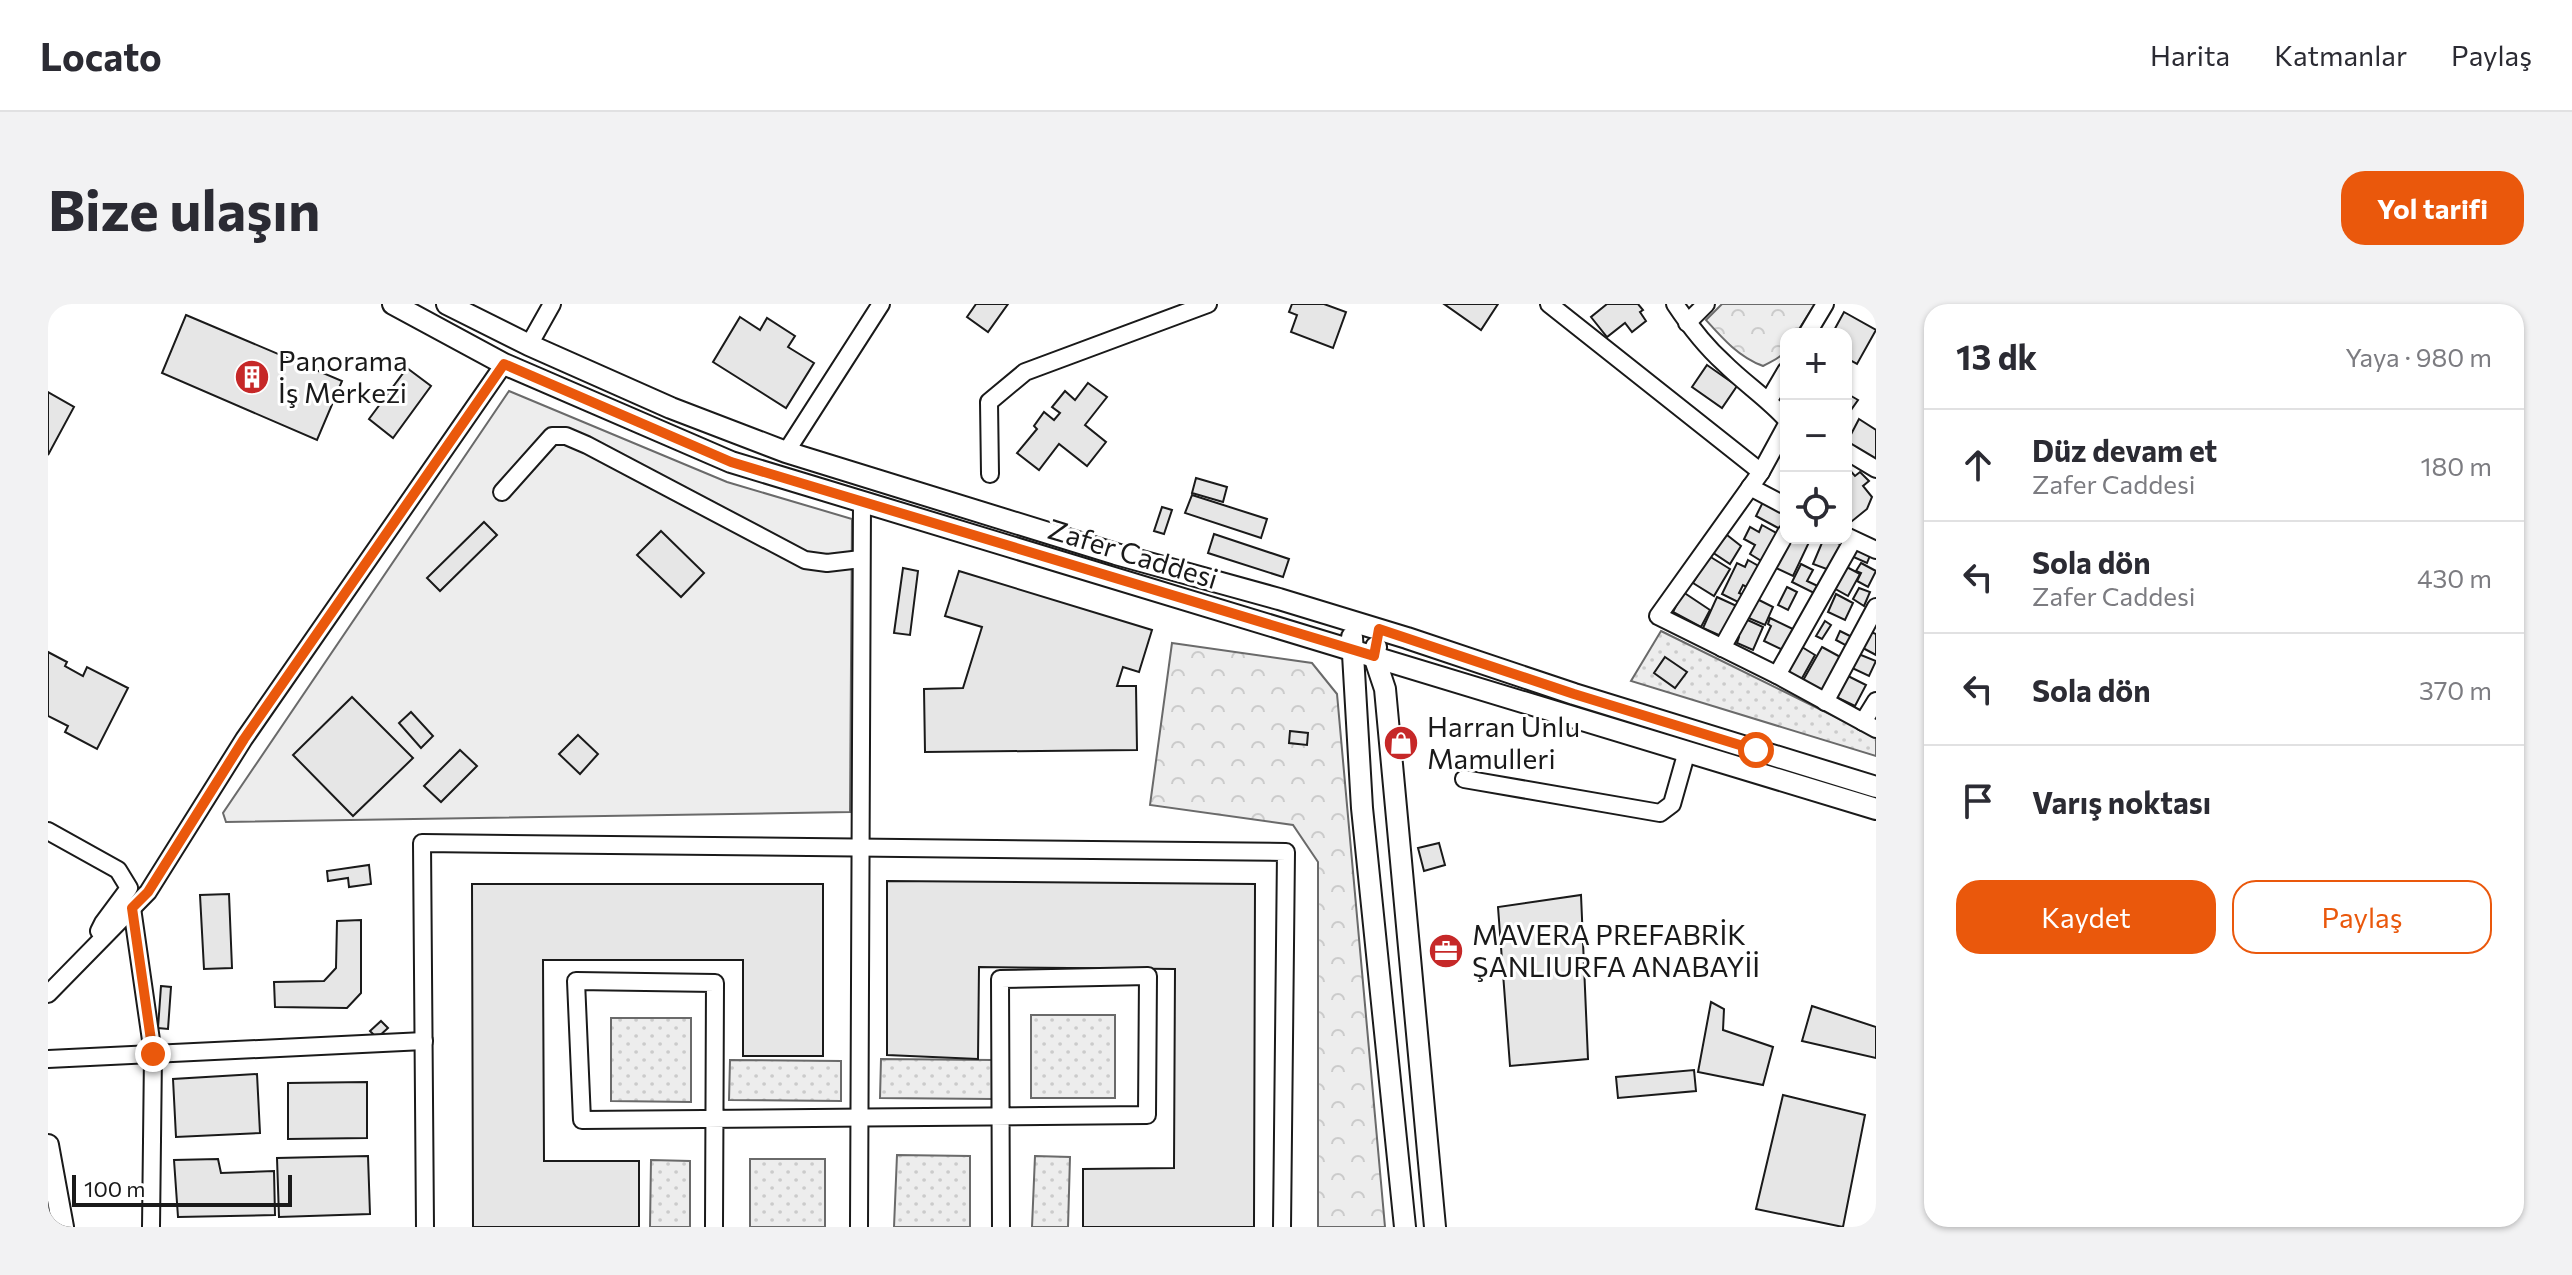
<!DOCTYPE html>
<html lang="tr">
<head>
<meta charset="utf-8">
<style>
  body { margin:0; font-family:Commissioner,sans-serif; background:#f2f2f3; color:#2b2b33 }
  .controls { position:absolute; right:24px; top:24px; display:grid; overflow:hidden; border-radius:16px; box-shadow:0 2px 6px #0004 }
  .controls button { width:72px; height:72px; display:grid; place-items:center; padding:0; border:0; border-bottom:2px solid #e1e1e2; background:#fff; color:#2b2b33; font:40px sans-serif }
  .scale { position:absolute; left:24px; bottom:20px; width:220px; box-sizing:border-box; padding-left:8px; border:4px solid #1a1a1a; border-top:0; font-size:22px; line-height:28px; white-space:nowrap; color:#1a1a1a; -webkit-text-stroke:6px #fff; paint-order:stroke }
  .stop { position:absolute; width:24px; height:24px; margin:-18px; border:6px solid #ea580c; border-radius:50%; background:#fff }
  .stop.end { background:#ea580c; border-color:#fff; box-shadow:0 2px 8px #0008 }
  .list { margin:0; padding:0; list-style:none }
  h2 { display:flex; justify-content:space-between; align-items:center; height:104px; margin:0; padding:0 32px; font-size:34px }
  h2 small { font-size:26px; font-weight:400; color:#7c7c81 }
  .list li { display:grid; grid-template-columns:52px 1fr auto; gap:24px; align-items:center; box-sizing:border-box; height:112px; padding:0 32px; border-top:2px solid #e1e1e2 }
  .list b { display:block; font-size:30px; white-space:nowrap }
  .list p { margin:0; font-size:26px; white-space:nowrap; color:#7c7c81 }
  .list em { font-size:26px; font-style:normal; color:#7c7c81 }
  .actions { display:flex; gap:16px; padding:24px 32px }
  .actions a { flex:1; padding:18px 0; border:2px solid #ea580c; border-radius:24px; text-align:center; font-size:28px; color:#ea580c }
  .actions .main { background:#ea580c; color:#fff }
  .icon { flex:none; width:44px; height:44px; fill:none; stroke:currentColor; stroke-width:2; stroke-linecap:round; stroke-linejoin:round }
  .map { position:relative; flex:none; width:1828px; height:923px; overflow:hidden; border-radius:24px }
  header { display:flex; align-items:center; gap:48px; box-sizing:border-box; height:112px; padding:0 40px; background:#fff; border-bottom:2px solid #e1e1e2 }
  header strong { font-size:38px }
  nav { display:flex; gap:44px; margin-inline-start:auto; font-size:28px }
  .intro { display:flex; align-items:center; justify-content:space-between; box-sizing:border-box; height:192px; padding:0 48px }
  h1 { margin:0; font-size:56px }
  .button { padding:20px 36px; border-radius:24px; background:#ea580c; color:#fff; font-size:28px; font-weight:700 }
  main { display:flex; gap:48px; padding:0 48px }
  aside { flex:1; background:#fff; border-radius:24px; box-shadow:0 2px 6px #0004 }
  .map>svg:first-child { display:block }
</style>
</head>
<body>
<header>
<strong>Locato</strong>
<nav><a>Harita</a><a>Katmanlar</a><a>Paylaş</a></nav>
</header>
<div class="intro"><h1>Bize ulaşın</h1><a class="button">Yol tarifi</a></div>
<main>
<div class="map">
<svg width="1828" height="923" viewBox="0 0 1828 923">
  <defs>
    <pattern id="grass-dots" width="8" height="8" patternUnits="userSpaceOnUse" patternTransform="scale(2)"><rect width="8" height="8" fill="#ededed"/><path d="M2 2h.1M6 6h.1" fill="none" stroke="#cbcbcb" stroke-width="1.8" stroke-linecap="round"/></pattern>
    <pattern id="park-crowns" width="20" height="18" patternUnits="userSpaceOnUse" patternTransform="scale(2)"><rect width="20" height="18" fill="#ededed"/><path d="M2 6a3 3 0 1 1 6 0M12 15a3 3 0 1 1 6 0" fill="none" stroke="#cbcbcb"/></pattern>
  </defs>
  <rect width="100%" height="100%" fill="#fff"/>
  <g fill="url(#grass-dots)" stroke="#6a6a6a" stroke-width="2">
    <polygon points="1613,327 1828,433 1828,452 1583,377"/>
    <rect x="983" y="711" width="84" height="83"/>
    <polygon points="563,714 643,714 643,798 563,797"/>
    <polygon points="833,755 944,756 945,795 832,794"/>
    <polygon points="682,756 793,757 793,797 681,796"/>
    <polygon points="849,851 922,852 922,923 846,923"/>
    <polygon points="987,852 1022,853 1020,923 984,923"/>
    <rect x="702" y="855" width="75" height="68"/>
    <polygon points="603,856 642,857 642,923 602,923"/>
  </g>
  <g fill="url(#park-crowns)" stroke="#6a6a6a" stroke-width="2">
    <path d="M1674,0H1767L1748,30H1738C1738,53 1734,52 1715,62C1691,53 1675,35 1658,16Z"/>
    <polygon points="1124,339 1264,359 1289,390 1337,923 1270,923 1270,558 1245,521 1102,501"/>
  </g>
  <polygon fill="#ededed" stroke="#6a6a6a" stroke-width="2" points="461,87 679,178 804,215 802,508 178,518 175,509"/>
  <g fill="#e6e6e6" stroke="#1a1a1a" stroke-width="2">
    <polygon points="928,0 960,0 940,28 919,13"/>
    <polygon points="1244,0 1276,0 1298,8 1285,44 1243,28 1249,11 1241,8"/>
    <polygon points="1396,0 1450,0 1433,26"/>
    <polygon points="1559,0 1590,0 1595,6 1592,8 1598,17 1584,28 1577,19 1559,33 1543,13"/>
    <polygon points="1796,8 1828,26 1809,60 1798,54 1798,30 1784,30"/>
    <polygon points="138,11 294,77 269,136 114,69"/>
    <polygon points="692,13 712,26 719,14 747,32 740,43 766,59 738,104 665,58"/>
    <polygon points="1659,61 1689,82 1674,104 1644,83"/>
    <polygon points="359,64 383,82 345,134 321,115"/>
    <polygon points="1040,79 1059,93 1037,121 1058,138 1039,162 1011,140 991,166 969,149 989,125 986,122 996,108 1006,116 1012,109 1004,103 1017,87 1027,96"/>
    <polygon points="0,88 26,103 0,151"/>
    <polygon points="1798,89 1810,96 1798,113"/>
    <polygon points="1811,115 1828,126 1828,160 1799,138"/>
    <polygon points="1798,162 1807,172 1812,168 1821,177 1815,182 1824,193 1819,205 1798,222"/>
    <polygon points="1148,174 1179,183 1175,198 1144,189"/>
    <polygon points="1144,191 1219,215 1213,234 1137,209"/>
    <polygon points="1715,198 1738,210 1732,225 1708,212"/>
    <polygon points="1114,203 1124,206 1116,230 1106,227"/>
    <polygon points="436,218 449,231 392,287 379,274"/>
    <polygon points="1714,221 1730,230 1715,258 1702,250 1707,241 1696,235 1702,223 1711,228"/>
    <polygon points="613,227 656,269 633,293 589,251"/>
    <polygon points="1166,230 1241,255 1235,273 1160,249"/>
    <polygon points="1679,231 1693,242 1682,260 1664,248"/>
    <polygon points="1738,234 1763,234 1745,272 1724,262"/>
    <polygon points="1776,234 1795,241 1784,267 1765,260"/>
    <polygon points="1806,241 1823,249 1819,259 1801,251"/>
    <polygon points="1661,252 1682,265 1666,292 1645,279"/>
    <polygon points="1700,256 1714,264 1703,285 1695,281 1691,289 1698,292 1694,300 1674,290 1689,259 1697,263"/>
    <polygon points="1813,259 1828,267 1820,283 1809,277 1813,269 1808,267"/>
    <polygon points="1753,260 1765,266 1759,277 1774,284 1770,291 1744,278"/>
    <polygon points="1795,261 1812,270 1800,292 1784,283"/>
    <polygon points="855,264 870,267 862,331 846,329"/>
    <polygon points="911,267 1104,326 1091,368 1075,363 1069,382 1088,382 1089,446 877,448 876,385 915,384 934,323 897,312"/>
    <polygon points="1739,283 1749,288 1740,306 1730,301"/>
    <polygon points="1811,284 1822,288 1816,302 1805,295"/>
    <polygon points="1635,288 1662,306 1653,323 1625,308"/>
    <polygon points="1788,290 1805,299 1797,316 1780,308"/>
    <polygon points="1669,293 1693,304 1685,321 1679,318 1673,332 1655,324"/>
    <polygon points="1705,293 1725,303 1717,321 1696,312"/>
    <polygon points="1693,313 1715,323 1705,346 1689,339 1691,333 1685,330"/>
    <polygon points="1722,314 1749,327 1739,348 1716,337 1723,322 1720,320"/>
    <polygon points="1777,317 1783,321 1774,335 1768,332"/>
    <polygon points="1792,327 1804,333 1799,342 1788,336"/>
    <polygon points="1821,327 1828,330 1828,351 1813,343"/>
    <polygon points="1749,340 1767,351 1753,376 1735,365"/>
    <polygon points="1774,343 1796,355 1775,392 1753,380"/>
    <polygon points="0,348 19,358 17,362 35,372 39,363 80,384 49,445 17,428 20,422 0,412"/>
    <polygon points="1808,349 1828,357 1821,372 1802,363"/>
    <polygon points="1617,353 1639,368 1627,384 1606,369"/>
    <polygon points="1796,370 1818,381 1807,402 1786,392"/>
    <polygon points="304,393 365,454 305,512 245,451"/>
    <polygon points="363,408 385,432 373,444 351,419"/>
    <polygon points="1242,427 1260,429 1259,441 1241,439"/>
    <polygon points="530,431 550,450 532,470 511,450"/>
    <polygon points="412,446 429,462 393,498 376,482"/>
    <polygon points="1391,539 1397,561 1376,567 1370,544"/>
    <polygon points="321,561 323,580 301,583 300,574 280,577 279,567"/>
    <polygon points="839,577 1207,580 1206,923 1035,923 1035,865 1126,864 1127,665 931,663 930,755 839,751"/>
    <polygon points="424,580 775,580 775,752 695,752 695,656 495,656 496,857 591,857 591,923 425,923"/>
    <polygon points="181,590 184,664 156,665 152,591"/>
    <polygon points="1533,591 1540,755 1462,762 1450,603"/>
    <polygon points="313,616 313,689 299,704 227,703 226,678 276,677 288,664 289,617"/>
    <polygon points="113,682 123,683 120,725 110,724"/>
    <polygon points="1663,698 1676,705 1675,726 1725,743 1715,781 1650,768"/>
    <polygon points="1764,702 1828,723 1828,754 1754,737"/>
    <polygon points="333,717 340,724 329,734 322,727"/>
    <polygon points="1646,766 1648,787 1570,794 1568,773"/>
    <polygon points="209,770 212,829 128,833 125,775"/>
    <polygon points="319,778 319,834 240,835 240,779"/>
    <polygon points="1735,791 1817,811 1795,923 1708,905"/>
    <polygon points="320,852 322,910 231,913 229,854"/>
    <polygon points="170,855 173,869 226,867 227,911 130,913 126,856"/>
  </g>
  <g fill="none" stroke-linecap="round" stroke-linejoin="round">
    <g stroke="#1a1a1a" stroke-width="20">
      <g id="minor">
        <polyline points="1501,0 1713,168"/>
        <path d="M1627,0C1641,21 1657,42 1676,59C1696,79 1719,94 1738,115"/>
        <polyline points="1639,19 1658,0"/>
        <polyline points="1759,30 1777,0"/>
        <polyline points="481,41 504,0"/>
        <polyline points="1721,96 1738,67"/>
        <polyline points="1738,122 1713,168 1610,312 1729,371 1828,425"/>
        <polyline points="1798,147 1828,165"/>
        <polyline points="738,148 833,0"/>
        <polyline points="942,170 941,98 977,68 1160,0"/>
        <polyline points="1702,183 1738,202"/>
        <polyline points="454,188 504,132 518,132 539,141 757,256 779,259 813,255"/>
        <polyline points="1798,232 1828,246"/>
        <polyline points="1674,344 1738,229"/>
        <polyline points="1729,371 1805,236"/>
        <polyline points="1777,398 1828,303"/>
        <polyline points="1815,418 1828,397"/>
        <polyline points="1416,475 1612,509 1624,500 1639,447"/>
        <polyline points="0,527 70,566 81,584 55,619 51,627"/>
        <polyline points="84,604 105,750 103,923"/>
        <polyline points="0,690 100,588 196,435 456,60"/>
        <polyline points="0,755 376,737"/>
        <polyline points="377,923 374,539 1238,548 1234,923"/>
        <path d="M666,923L667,679L528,677L534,816C722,814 911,813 1099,811L1100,672L952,675L953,923"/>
        <polyline points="811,923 814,197"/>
      </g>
    </g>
    <g stroke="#1a1a1a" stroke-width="24">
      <g id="major">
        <polyline points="345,0 456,60 683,158 1828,505"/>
        <polyline points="399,0 481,41 623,104 738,148 1068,250 1231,295 1359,334 1526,390 1828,483"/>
        <polyline points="1304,333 1314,504 1357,923"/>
        <polyline points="1328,343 1326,352 1337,385 1387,923"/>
        <polyline points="0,841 15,923"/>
      </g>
    </g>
    <use href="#minor" stroke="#fff" stroke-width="16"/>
    <use href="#major" stroke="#fff" stroke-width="20"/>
  </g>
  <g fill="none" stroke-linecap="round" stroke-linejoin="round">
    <polyline stroke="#ea580c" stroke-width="10" points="105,750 84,604 100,588 196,435 456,60 683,158 1326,352 1331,325 1526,390 1708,446"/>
  </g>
  <defs>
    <g id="building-disc" transform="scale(1.8)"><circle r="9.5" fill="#c62828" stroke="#fff"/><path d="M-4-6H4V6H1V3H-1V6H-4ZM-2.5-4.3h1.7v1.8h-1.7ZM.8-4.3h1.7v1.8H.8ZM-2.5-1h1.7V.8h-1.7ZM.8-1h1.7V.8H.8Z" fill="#fff"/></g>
    <g id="shop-disc" transform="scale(1.8)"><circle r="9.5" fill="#c62828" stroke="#fff"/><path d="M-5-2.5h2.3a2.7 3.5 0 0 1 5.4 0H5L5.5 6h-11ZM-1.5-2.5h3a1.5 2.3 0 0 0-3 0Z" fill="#fff"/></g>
    <g id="office-disc" transform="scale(1.8)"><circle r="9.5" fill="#c62828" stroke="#fff"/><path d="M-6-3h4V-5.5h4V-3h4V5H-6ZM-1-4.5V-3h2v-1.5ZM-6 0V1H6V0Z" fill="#fff"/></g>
  </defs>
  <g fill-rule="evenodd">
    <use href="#building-disc" x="204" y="73"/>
    <use href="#shop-disc" x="1353" y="439"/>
    <use href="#office-disc" x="1398" y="647"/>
  </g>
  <g text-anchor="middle" stroke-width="6" stroke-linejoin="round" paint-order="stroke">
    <g font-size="28" fill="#1a1a1a" stroke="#fff" text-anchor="start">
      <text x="230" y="67">Panorama<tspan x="230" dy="32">İş Merkezi</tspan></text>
      <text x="1379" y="433">Harran Unlu<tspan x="1379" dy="32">Mamulleri</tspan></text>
      <text x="1424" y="641">MAVERA PREFABRİK<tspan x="1424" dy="32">ŞANLIURFA ANABAYİİ</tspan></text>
    </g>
    <g font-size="28" fill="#1a1a1a" stroke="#fff">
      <text transform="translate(1085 250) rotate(17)" y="10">Zafer Caddesi</text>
    </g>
  </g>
</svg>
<div class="controls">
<button>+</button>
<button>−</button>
<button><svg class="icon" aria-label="locate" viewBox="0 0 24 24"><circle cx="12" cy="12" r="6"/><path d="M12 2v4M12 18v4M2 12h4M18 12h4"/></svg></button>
</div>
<div class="scale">100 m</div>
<div class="stop" style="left:1708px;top:446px"></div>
<div class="stop end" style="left:105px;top:750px"></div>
</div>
<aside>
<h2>13 dk<small>Yaya · 980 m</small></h2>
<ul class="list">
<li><svg class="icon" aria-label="ahead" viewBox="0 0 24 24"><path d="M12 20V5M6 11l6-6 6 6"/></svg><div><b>Düz devam et</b><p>Zafer Caddesi</p></div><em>180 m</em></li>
<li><svg class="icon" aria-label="left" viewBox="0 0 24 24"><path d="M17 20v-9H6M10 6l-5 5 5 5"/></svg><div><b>Sola dön</b><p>Zafer Caddesi</p></div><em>430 m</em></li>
<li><svg class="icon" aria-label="left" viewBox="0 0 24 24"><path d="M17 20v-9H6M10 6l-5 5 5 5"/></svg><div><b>Sola dön</b></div><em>370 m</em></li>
<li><svg class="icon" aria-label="arrive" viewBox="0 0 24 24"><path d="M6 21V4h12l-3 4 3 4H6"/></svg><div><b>Varış noktası</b></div></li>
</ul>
<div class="actions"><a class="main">Kaydet</a><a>Paylaş</a></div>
</aside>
</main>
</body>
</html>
